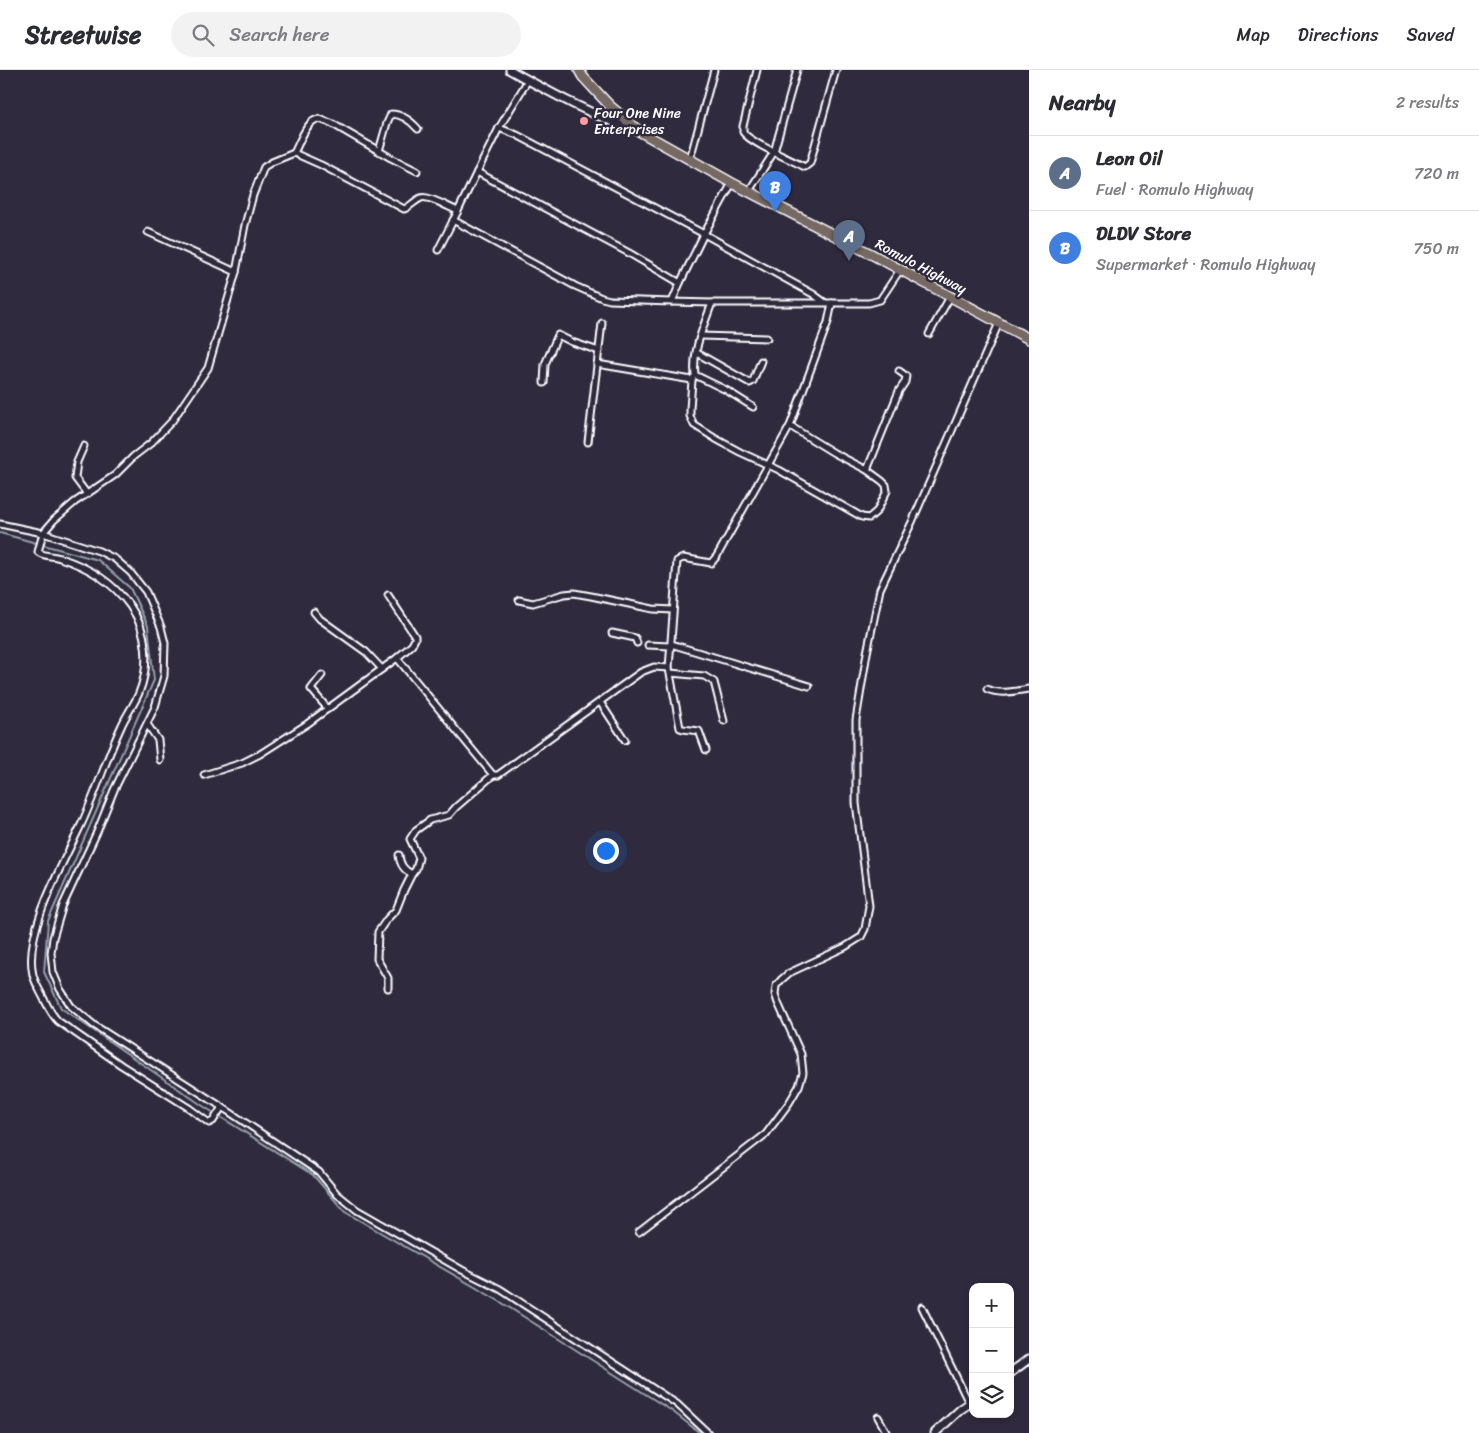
<!DOCTYPE html>
<html lang="en">
<head>
<meta charset="utf-8">
<style>
  body { margin:0; font-family:Sriracha,sans-serif; background:#f2f2f3; color:#2b2b33 }
  .controls { position:absolute; right:15px; bottom:15px; display:grid; overflow:hidden; border-radius:10px; box-shadow:0 2px 8px #0003 }
  .controls button { width:45px; height:45px; display:grid; place-items:center; padding:0; border:0; border-bottom:1px solid #e1e1e2; background:#fff; color:#2b2b33; font:25px sans-serif }
  .you { position:absolute; left:605px; top:780px; width:18px; height:18px; margin:-12px; border:4px solid #fff; border-radius:50%; background:#1a73e8; box-shadow:0 0 0 8px #1a73e833 }
  .badge { display:grid; place-items:center; width:32px; height:32px; border-radius:50%; background:#8a5d65; color:#fff; font-size:16px; font-weight:700 }
  .pin { position:absolute; translate:-50% -41px; filter:drop-shadow(0 1px 2px #0008) }
  .pin::after { content:''; position:absolute; top:26px; width:18px; height:15px; background:inherit; clip-path:polygon(0 0,100% 0,50% 100%) }
  .list { margin:0; padding:0; list-style:none }
  h2 { display:flex; justify-content:space-between; align-items:center; height:65px; margin:0; padding:0 20px; font-size:21px }
  h2 small { font-size:16px; font-weight:400; color:#7c7c81 }
  .list li { display:grid; grid-template-columns:32px 1fr auto; gap:15px; align-items:center; box-sizing:border-box; height:75px; padding:0 20px; border-top:1px solid #e1e1e2 }
  .list b { display:block; font-size:19px; white-space:nowrap }
  .list p { margin:0; font-size:16px; white-space:nowrap; color:#7c7c81 }
  .list em { font-size:16px; font-style:normal; color:#7c7c81 }
  .icon { flex:none; width:28px; height:28px; fill:none; stroke:currentColor; stroke-width:2; stroke-linecap:round; stroke-linejoin:round }
  .map { position:relative; flex:none; width:1029px; height:1363px; overflow:hidden }
  header { display:flex; align-items:center; gap:30px; box-sizing:border-box; height:70px; padding:0 25px; background:#fff; border-bottom:1px solid #e1e1e2 }
  header strong { font-size:24px }
  nav { display:flex; gap:28px; margin-inline-start:auto; font-size:18px }
  .search { width:350px; height:45px; background:#f2f2f3; display:flex; align-items:center; gap:12px; box-sizing:border-box; padding:0 18px; border-radius:28px; color:#7c7c81; font-size:19px }
  main { display:flex }
  aside { flex:1; background:#fff }
  .map>svg:first-child { display:block }
</style>
</head>
<body>
<header>
<strong>Streetwise</strong>
<div class="search"><svg class="icon" aria-label="search" viewBox="0 0 24 24"><circle cx="10" cy="10" r="6"/><path d="M15 15l6 6"/></svg>Search here</div>
<nav><a>Map</a><a>Directions</a><a>Saved</a></nav>
</header>
<main>
<div class="map">
<svg width="1029" height="1363" viewBox="0 0 1029 1363">
  <rect width="100%" height="100%" fill="#2f2a3d"/>
  <filter id="ink" filterUnits="userSpaceOnUse"><feTurbulence type="fractalNoise" baseFrequency=".02" numOctaves="2"/><feDisplacementMap in="SourceGraphic" scale="10" xChannelSelector="R" yChannelSelector="G"/><feConvolveMatrix kernelMatrix="1 2 1 2 8 2 1 2 1" color-interpolation-filters="sRGB"/></filter>
  <g filter="url(#ink)">
    <g fill="none" stroke-linecap="round" stroke-linejoin="round">
      <polyline stroke="#92a1ab" stroke-width="2" points="0,463 98,490 130,518 148,556 154,610 48,851 44,902 61,938 203,1036 313,1105 345,1142 499,1231 672,1341 700,1363"/>
      <g stroke="#fff" stroke-width="9">
        <g id="street">
          <path d="M757,0L743,56V62C750,73 792,90 805,97L810,93L836,0"/>
          <path d="M379,81L387,53L391,44C402,44 411,51 418,59"/>
          <path d="M294,83C299,74 307,49 319,49C323,50 327,52 331,53L391,88L417,101"/>
          <polyline points="690,89 714,0"/>
          <polyline points="477,102 499,58 528,10"/>
          <polyline points="732,113 704,164 813,224 824,232"/>
          <polyline points="749,121 774,82 797,0"/>
          <polyline points="453,150 575,216 602,228 610,230 672,232"/>
          <polyline points="148,162 236,202"/>
          <polyline points="438,180 458,141"/>
          <polyline points="680,213 672,232 712,233 869,233 880,230 900,200"/>
          <path d="M712,233C704,255 692,281 695,305L726,320L753,337"/>
          <polyline points="929,264 950,227"/>
          <polyline points="701,266 767,268"/>
          <polyline points="697,283 750,313 753,311 761,291"/>
          <polyline points="597,294 692,310 693,308"/>
          <polyline points="692,310 690,339 690,346 694,355 716,369 740,382 779,400 862,447 869,448 877,441 887,421 886,415 882,411 867,400 834,383 790,356"/>
          <polyline points="544,313 545,294 558,265 572,272 599,281"/>
          <polyline points="588,372 602,253"/>
          <polyline points="84,376 77,392 75,408 87,424"/>
          <polyline points="867,400 899,321 905,312 906,306 899,301"/>
          <polyline points="0,454 43,463 99,481 115,489 130,502 146,522 161,557 165,573 164,606 155,637 114,720 97,762 63,835 53,868 51,883 53,902 60,919 71,936 94,955 222,1037 319,1102 337,1124 357,1140 462,1200 500,1219 677,1334 708,1363"/>
          <polyline points="519,530 533,533 564,524 574,523 591,526 653,539 673,540"/>
          <polyline points="314,542 320,549 366,582 382,599"/>
          <polyline points="612,563 635,568 637,573"/>
          <polyline points="671,574 809,616"/>
          <polyline points="648,575 670,576"/>
          <polyline points="397,588 493,705 498,705 641,602 654,597 669,598 677,491 683,488 711,493 717,486 790,356 828,252 832,233"/>
          <polyline points="669,598 680,658 683,659 699,661 706,680"/>
          <polyline points="670,603 704,606 714,612 724,651"/>
          <polyline points="322,605 311,619 328,639"/>
          <path d="M987,619C1000,625 1016,621 1029,619"/>
          <polyline points="600,632 625,670"/>
          <polyline points="147,654 158,670 160,690"/>
          <polyline points="204,705 242,693 260,684 307,654 397,588 412,575 415,569 415,566 388,525"/>
          <path d="M399,785C400,795 404,800 412,804"/>
          <polyline points="388,918 388,908 377,889 378,862 387,849 396,840 404,820 412,804 416,799 419,788 410,769 416,760 430,750 449,745 456,737 493,705"/>
          <path d="M222,1037L213,1051L209,1053L189,1038L121,995L58,951C52,945 48,937 44,929C40,921 35,913 33,905C23,862 63,794 81,755C96,723 106,689 121,657C126,645 134,635 139,623C150,596 148,561 130,536C112,511 89,497 60,488C52,485 44,487 38,482L43,463L54,450L75,432L115,405L134,386L151,373L172,351L208,298L236,202L245,155L253,125L264,97L272,92L294,83L321,95L404,139C410,137 414,131 421,128C428,125 450,138 458,141L477,102L629,183L680,213L704,164L517,65L499,58"/>
          <polyline points="639,1162 766,1064 789,1033 799,1016 803,1003 801,984 778,933 775,924 776,916 781,910 789,903 845,877 861,867 865,859 869,836 856,733 856,650 867,583 880,519 912,452 999,253"/>
          <polyline points="922,1237 969,1333"/>
          <polyline points="878,1347 887,1363"/>
        </g>
      </g>
      <g stroke="#fff" stroke-width="11">
        <g id="secondary">
          <path d="M510,0C551,23 593,46 638,61"/>
          <polyline points="1010,1303 1029,1289"/>
          <polyline points="935,1363 961,1339 973,1331"/>
        </g>
      </g>
      <g stroke="#fff" stroke-width="12">
        <polyline id="highway" points="579,0 583,7 610,36 639,61 732,113 873,185 1029,269"/>
      </g>
      <use href="#street" stroke="#2f2a3d" stroke-width="5"/>
      <use href="#secondary" stroke="#2f2a3d" stroke-width="7"/>
      <use href="#highway" stroke="#766964" stroke-width="9"/>
    </g>
  </g>
  <circle fill="#ff9aa2" stroke="#2f2a3d" stroke-width="2" cx="584" cy="51" r="5"/>
  <g text-anchor="middle" stroke-width="5" stroke-linejoin="round" paint-order="stroke">
    <g font-size="14" fill="#fff" stroke="#2f2a3d" text-anchor="start">
      <text x="594" y="48">Four One Nine<tspan x="594" dy="16">Enterprises</tspan></text>
    </g>
    <g font-size="14" fill="#fff" stroke="#2f2a3d">
      <text transform="translate(921 196) rotate(28)" y="5">Romulo Highway</text>
    </g>
  </g>
</svg>
<div class="controls">
<button>+</button>
<button>−</button>
<button><svg class="icon" aria-label="layers" viewBox="0 0 24 24"><path d="M12 4l9 5-9 5-9-5zM3 14l9 5 9-5"/></svg></button>
</div>
<div class="you"></div>
<div class="pin badge" style="left:849px;top:191px;background:#5c6f8a">A</div>
<div class="pin badge" style="left:775px;top:142px;background:#3f7fe0">B</div>
</div>
<aside>
<h2>Nearby<small>2 results</small></h2>
<ul class="list">
<li><span class="badge" style="background:#5c6f8a">A</span><div><b>Leon Oil</b><p>Fuel · Romulo Highway</p></div><em>720 m</em></li>
<li><span class="badge" style="background:#3f7fe0">B</span><div><b>DLDV Store</b><p>Supermarket · Romulo Highway</p></div><em>750 m</em></li>
</ul>
</aside>
</main>
</body>
</html>
